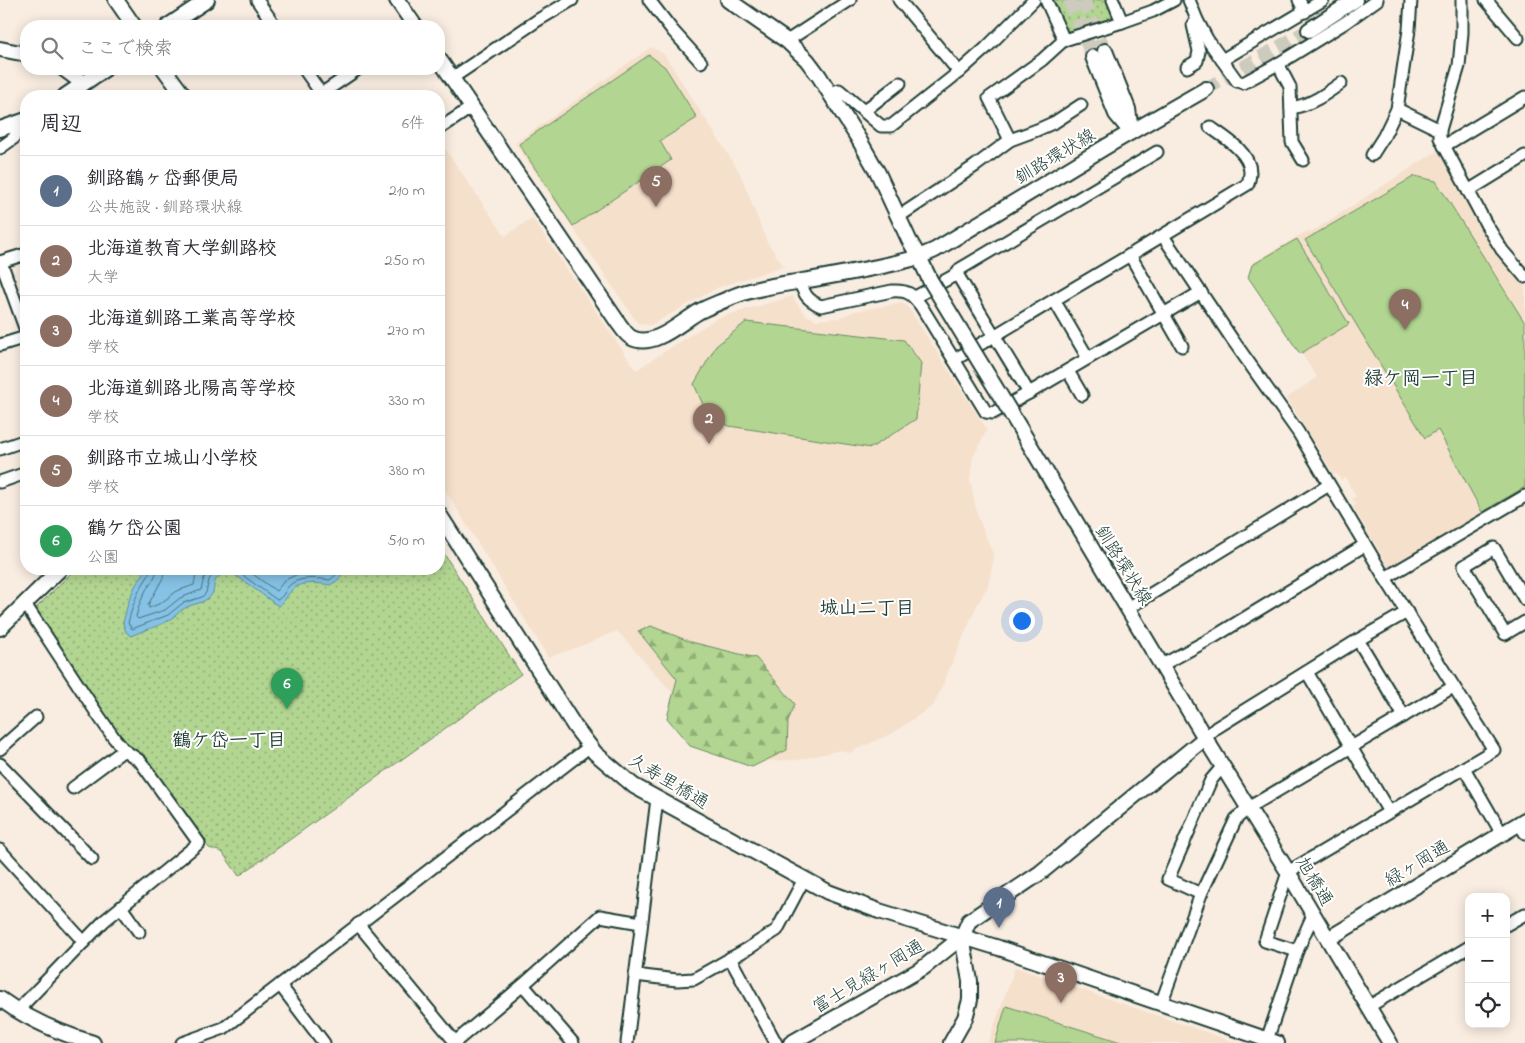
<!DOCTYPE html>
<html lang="ja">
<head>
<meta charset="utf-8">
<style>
  body { margin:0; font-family:"Indie Flower","Klee One",sans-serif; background:#f2f2f3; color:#2b2b33 }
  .controls { position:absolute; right:15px; bottom:15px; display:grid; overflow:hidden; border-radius:10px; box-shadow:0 2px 12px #0003 }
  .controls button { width:45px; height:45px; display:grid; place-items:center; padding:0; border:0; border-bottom:1px solid #e1e1e2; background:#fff; color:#2b2b33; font:25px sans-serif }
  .you { position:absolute; left:1021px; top:620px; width:18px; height:18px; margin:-12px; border:4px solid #fff; border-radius:50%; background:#1a73e8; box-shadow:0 0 0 8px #1a73e833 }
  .badge { display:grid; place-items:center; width:32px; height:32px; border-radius:50%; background:#0f766e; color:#fff; font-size:16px; font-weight:700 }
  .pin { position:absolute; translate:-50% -41px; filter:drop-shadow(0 1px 2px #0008) }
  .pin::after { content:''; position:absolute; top:26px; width:18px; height:15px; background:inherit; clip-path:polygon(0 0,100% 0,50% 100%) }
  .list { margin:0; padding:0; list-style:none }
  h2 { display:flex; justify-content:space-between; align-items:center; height:65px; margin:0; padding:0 20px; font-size:21px }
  h2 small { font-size:16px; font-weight:400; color:#7c7c81 }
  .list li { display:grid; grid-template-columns:32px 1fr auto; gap:15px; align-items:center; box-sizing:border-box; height:70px; padding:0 20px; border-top:1px solid #e1e1e2 }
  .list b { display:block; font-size:19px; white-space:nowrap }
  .list p { margin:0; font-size:16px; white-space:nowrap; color:#7c7c81 }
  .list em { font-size:16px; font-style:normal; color:#7c7c81 }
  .icon { flex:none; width:28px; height:28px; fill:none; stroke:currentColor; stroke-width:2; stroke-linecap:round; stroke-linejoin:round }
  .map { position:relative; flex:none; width:1525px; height:1043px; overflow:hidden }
  .search { position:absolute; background:#fff; box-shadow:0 2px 12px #0003; left:20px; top:20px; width:425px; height:55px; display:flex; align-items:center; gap:12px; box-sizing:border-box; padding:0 18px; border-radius:20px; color:#7c7c81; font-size:19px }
  .panel { position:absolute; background:#fff; box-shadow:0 2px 12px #0003; left:20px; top:90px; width:425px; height:485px; border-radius:20px }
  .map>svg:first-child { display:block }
</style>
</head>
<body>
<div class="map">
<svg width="1525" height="1043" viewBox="0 0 1525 1043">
  <defs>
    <pattern id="forest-firs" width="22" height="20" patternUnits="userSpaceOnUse" patternTransform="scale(1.25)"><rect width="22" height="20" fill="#b2d691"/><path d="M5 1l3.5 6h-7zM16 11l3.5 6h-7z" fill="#90af77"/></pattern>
    <pattern id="park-dots" width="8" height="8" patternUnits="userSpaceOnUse" patternTransform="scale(1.25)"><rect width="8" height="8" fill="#b2d691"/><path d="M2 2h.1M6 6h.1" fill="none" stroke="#90af77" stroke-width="1.8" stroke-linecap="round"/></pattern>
  </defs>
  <rect width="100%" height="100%" fill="#f9ede1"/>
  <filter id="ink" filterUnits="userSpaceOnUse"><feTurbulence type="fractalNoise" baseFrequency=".02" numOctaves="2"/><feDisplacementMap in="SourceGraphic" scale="10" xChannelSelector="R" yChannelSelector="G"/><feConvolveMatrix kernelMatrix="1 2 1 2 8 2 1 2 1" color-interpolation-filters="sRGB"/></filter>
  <g filter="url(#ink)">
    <g fill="#f5e0cc">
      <polygon points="651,47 664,54 740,173 767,242 784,266 717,288 651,325 639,324 634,318 515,143"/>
      <polygon points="439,140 505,236 532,218 636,370 717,318 793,296 795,301 806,315 816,320 838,318 855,311 902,303 908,307 987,430 973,457 970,480 978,517 994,556 988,586 977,605 934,705 893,733 848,753 841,750 798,760 738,762 712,737 617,631 576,648 548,657 439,480"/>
      <polygon points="1440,149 1497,250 1525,283 1525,490 1393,566 1388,566 1353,507 1356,504 1352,499 1356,497 1345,477 1341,480 1337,473 1334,475 1287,398 1317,377 1250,278 1251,264 1307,231 1310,233"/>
      <polygon points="1015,967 1238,1043 988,1043"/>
    </g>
    <g fill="#b2d691" stroke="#688a62">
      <polygon points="649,55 665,67 697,118 660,141 671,160 573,226 519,144"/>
      <polygon points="1415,176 1436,181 1525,323 1525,487 1482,512 1438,430 1425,438 1305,240"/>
      <polygon points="1297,239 1349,324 1300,354 1248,277 1252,265"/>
      <polygon points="746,322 904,340 921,363 916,419 871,448 729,426 707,414 694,384 716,346"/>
      <polygon points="1006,1006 1124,1043 995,1043"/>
    </g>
    <polygon fill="url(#forest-firs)" stroke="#688a62" points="651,626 691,642 756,658 795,704 788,721 787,750 752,767 690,746 667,718 677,679 638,631"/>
    <g fill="url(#park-dots)" stroke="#688a62">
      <polygon points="1053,0 1109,0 1116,17 1066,32"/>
      <polygon points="439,546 521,674 239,876 222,852 209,848 142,757 125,744 36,608 75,569 439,569"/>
    </g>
    <path fill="#85c2e5" stroke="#5c8d9e" d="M147,569H343C343,578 337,581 330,585C319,583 299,581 291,591C285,598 286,601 278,606L237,576L229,572C205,579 221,590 207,599C200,604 192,604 185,608C179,611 175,617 170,620C158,627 143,630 131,636L126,632L123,623L128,603L135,586Z"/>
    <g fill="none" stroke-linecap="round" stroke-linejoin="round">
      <g stroke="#48727b" stroke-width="1">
        <path d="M151,569C149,577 143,583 139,591C134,601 131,611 128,623L132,629L168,615L183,603L202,597L206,593L209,580L214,572L221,569"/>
        <path d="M157,569C156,577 151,583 146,590C142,598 138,607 136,617L138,619L165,610L180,598L201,590L204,578L209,569"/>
        <polyline points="164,569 163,578 148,605 149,608 161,603 177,591 194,585 196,575 200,569"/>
        <path d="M234,569L277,600C283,597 284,593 287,588C296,576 317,578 330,580L338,573V569"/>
        <polyline points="246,569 276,591 285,580 298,574 328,573 332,569"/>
      </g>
      <g stroke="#cdcabe" stroke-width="14" stroke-dasharray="14 7" stroke-linecap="butt">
        <polyline points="1069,0 1093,57"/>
        <polyline points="1083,0 1105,51"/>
        <polyline points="1206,89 1309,30"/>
      </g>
      <g stroke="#1f3d34" stroke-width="15">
        <g id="minor">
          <polyline points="257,0 275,26"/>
          <polyline points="649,0 673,31 701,62"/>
          <polyline points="899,0 959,72"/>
          <polyline points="1046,0 1064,40 1122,22 1113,0"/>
          <polyline points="1189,0 1197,20 1207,39 1222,60"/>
          <polyline points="1299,0 1305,12"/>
          <polyline points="1323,0 1222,60 1237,81 1243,83 1278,64 1346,22 1377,0"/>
          <polyline points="1462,0 1462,33 1459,66 1440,130 1440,138 1486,224 1502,250 1525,277"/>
          <polyline points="1486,0 1518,38"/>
          <polyline points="1122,22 1153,11 1174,0"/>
          <polyline points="787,41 850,0"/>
          <polyline points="1278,64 1290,87 1292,142 1303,160"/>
          <polyline points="1187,67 1197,61 1199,51 1193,25 1197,20"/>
          <polyline points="304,69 323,96"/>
          <polyline points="452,78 538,20 572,0"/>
          <polyline points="830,93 839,90 881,126 891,126 959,72 986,48 1034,0"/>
          <polyline points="321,94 358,69"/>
          <path d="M1291,108C1311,105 1326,94 1341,83"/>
          <polyline points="1397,109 1440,130"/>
          <polyline points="864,111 900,83"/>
          <polyline points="439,129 472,107"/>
          <polyline points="1010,140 989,98 1042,60 1064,40"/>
          <polyline points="1444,146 1525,97"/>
          <polyline points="0,148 14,138 20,123"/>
          <polyline points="1157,152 960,269 957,274 1029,393 1201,292"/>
          <polyline points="1372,155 1384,136 1397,109 1409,30 1411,0"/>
          <polyline points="1468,191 1525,156"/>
          <polyline points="898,217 975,166 1010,140 1037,130 1055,122 1081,105"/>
          <polyline points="1163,236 1232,339 1298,432 1385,578 1494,750 1288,872 1265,941 1297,951"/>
          <polyline points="0,262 26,254"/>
          <polyline points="1,262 26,331"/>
          <path d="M799,281C805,295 807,300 821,306L892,291C908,290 912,294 921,306L986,412L993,413L1029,393"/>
          <polyline points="915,297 957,274"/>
          <polyline points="0,345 26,337"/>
          <path d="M1182,346L1130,255L1248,184C1249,180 1250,176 1250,172C1250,152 1224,137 1210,127"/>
          <polyline points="1088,358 1054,300 1130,255"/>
          <polyline points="954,360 1054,300"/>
          <polyline points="1068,371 1082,395"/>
          <polyline points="0,449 26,440"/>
          <polyline points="0,482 26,473"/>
          <polyline points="1385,578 1525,496"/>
          <polyline points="1525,600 1494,548 1464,566 1505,634 1525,622"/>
          <polyline points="1128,608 1329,485"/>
          <polyline points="1358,640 1404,716"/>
          <polyline points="1162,665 1212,638 1365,545"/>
          <polyline points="1307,672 1389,812"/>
          <polyline points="1205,738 1216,728 1358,640 1407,612"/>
          <polyline points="0,749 36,717"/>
          <polyline points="0,764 92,859"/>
          <polyline points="1464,768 1502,834"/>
          <polyline points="73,788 124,750"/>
          <polyline points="1519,823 1525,833"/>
          <polyline points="0,850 84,942"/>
          <polyline points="1201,894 1168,879 1211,780 1223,766"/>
          <polyline points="121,907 139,932"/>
          <polyline points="358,924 456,1043"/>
          <polyline points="1506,925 1525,914"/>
          <polyline points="730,958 776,1043"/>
          <polyline points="635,975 677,980 694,979 749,948 777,930 804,879"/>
          <polyline points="280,985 324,1043"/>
          <polyline points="1161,1004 1201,894 1236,819 1248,808 1453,687"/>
          <polyline points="1368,1007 1469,947"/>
          <polyline points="17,1011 104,921 199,843 140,761 124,750 114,738 96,712 25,604"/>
          <polyline points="1267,1040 1297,951 1313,915"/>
          <polyline points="182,1043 224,1028 589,747"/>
          <polyline points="454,1043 523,985"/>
          <polyline points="573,1043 523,985 600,916 641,923"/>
          <polyline points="627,1043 657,799"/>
        </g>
      </g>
      <g stroke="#1f3d34" stroke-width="18">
        <g id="tertiary">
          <polyline points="116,0 134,26"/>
          <polyline points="397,0 415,26"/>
          <polyline points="168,26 207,0"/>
          <polyline points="1309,30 1355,0"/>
          <polyline points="0,49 26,54"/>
          <polyline points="1105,51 1128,109 1131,131"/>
          <polyline points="1093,57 1116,114 1131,132"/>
          <path d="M439,59L619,324C623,329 626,335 632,338C654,349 682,321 700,311C710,306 721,302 732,297C754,288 779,285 802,281C841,274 881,268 919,257L909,240L878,173L858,138L819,76L807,60L787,41L728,0"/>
          <polyline points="64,69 83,83"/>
          <polyline points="164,69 184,96"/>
          <polyline points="65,96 105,69"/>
          <polyline points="0,129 26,120"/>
          <polyline points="930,280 919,257 935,250 1107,146 1206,89"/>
          <polyline points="439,514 575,727 595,753 634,786 828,892 879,911 999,948 1277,1043"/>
          <polyline points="0,628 60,569"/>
          <polyline points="1205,738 1288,872 1390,1043"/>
          <polyline points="1328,939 1525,820"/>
          <path d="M0,999C29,1020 59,1033 93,1043"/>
          <polyline points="791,1043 923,968 962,937"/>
          <polyline points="951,1043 965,1018 970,1000 970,981 962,937 969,921 1040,873 1205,738 1012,415"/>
        </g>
      </g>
      <use href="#minor" stroke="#fff" stroke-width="11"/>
      <use href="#tertiary" stroke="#fff" stroke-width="14"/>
      <g stroke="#1f3d34" stroke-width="18" stroke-linecap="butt">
        <polyline id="tertiary-bridge" points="930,280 1012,415"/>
      </g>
      <use href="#tertiary-bridge" stroke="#fff" stroke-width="14"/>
    </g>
  </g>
  <g text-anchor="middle" stroke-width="4" stroke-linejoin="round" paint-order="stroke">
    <g font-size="18" fill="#1f3d34" stroke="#fff">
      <text transform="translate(1055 156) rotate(-31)" y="6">釧路環状線</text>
      <text transform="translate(1124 565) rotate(58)" y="6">釧路環状線</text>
      <text transform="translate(669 781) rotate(31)" y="6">久寿里橋通</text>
      <text transform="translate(1417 863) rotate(-31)" y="6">緑ヶ岡通</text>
      <text transform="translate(1315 881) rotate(59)" y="6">旭橋通</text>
      <text transform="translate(868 976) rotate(-31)" y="6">富士見緑ヶ岡通</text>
    </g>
    <g font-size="19" font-weight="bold" fill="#1f3d34" stroke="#fff">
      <text x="1421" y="384">緑ケ岡一丁目</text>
      <text x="867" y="614">城山二丁目</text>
      <text x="229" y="746">鶴ケ岱一丁目</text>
    </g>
  </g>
</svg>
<div class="controls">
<button>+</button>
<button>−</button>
<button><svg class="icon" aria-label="locate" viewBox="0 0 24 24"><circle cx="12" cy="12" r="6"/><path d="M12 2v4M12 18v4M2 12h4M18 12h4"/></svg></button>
</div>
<div class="you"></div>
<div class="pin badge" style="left:999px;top:928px;background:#5c6f8a">1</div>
<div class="pin badge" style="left:709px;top:444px;background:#8d6e63">2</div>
<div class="pin badge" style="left:1061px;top:1003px;background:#8d6e63">3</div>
<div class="pin badge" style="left:1405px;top:330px;background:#8d6e63">4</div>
<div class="pin badge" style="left:656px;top:207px;background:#8d6e63">5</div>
<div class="pin badge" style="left:287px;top:709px;background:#2e9e5b">6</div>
<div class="search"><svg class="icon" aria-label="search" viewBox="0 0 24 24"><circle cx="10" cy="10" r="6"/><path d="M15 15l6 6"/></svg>ここで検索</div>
<section class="panel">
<h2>周辺<small>6件</small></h2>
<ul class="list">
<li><span class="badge" style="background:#5c6f8a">1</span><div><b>釧路鶴ヶ岱郵便局</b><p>公共施設 · 釧路環状線</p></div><em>210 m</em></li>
<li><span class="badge" style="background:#8d6e63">2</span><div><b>北海道教育大学釧路校</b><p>大学</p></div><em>250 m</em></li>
<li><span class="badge" style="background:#8d6e63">3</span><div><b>北海道釧路工業高等学校</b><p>学校</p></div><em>270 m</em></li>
<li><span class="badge" style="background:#8d6e63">4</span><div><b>北海道釧路北陽高等学校</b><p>学校</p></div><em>330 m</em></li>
<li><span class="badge" style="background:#8d6e63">5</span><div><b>釧路市立城山小学校</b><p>学校</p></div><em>380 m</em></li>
<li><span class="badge" style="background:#2e9e5b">6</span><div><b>鶴ケ岱公園</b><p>公園</p></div><em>510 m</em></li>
</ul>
</section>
</div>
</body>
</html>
